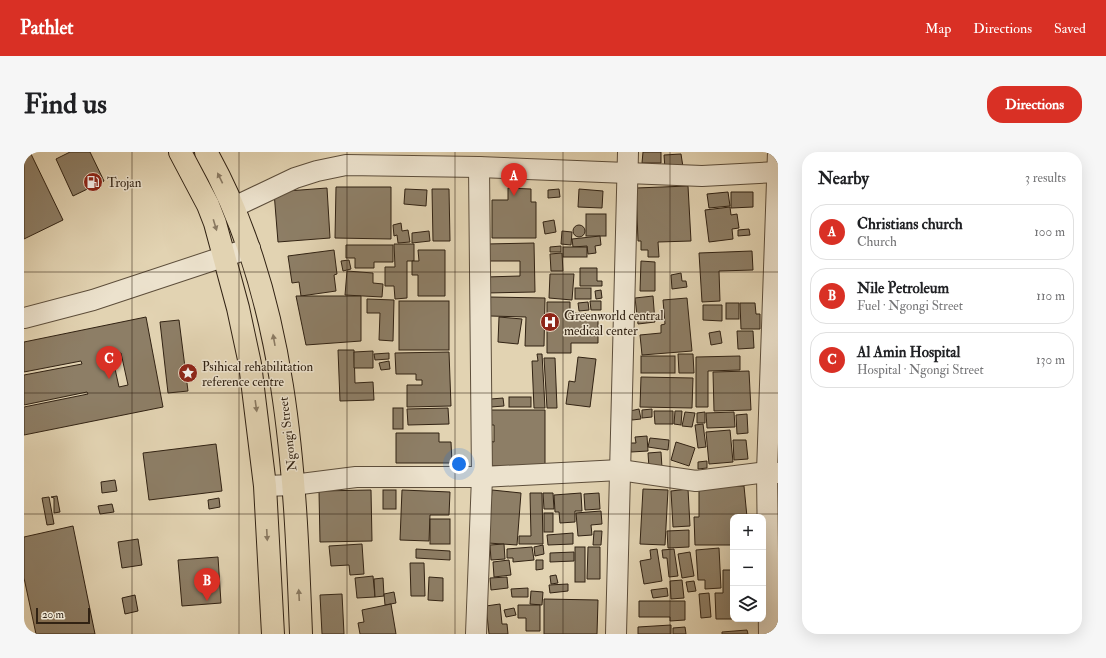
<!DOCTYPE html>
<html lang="en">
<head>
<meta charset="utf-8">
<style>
  body { margin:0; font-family:"IM FELL Double Pica",serif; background:#f6f6f6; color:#202124 }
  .controls { position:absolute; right:12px; bottom:12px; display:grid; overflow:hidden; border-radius:8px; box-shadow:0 4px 16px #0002 }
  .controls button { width:36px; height:36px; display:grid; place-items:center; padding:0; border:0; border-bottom:1px solid #e0e0e0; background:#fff; color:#202124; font:20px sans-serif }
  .scale { position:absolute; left:12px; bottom:10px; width:54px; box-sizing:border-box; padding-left:4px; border:2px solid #312213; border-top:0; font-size:11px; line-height:14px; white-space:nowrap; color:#312213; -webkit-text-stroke:3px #ece2cd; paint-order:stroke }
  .you { position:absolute; left:435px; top:312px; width:14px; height:14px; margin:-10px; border:3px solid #fff; border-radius:50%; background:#1a73e8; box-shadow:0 0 0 6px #1a73e833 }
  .badge { display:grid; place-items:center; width:26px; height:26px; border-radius:50%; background:#d93025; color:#fff; font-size:13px; font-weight:700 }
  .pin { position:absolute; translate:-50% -33px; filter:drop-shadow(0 1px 2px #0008) }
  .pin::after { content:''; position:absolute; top:21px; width:14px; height:12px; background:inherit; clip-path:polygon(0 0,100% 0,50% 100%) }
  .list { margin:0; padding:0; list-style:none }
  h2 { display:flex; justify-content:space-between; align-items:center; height:52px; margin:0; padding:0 16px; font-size:17px }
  h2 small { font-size:13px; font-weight:400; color:#757577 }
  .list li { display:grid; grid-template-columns:26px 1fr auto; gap:12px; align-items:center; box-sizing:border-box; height:56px; margin:0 8px 8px; padding:0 8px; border:1px solid #e0e0e0; border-radius:16px }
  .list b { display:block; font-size:15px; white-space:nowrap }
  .list p { margin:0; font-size:13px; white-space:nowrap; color:#757577 }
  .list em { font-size:13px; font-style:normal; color:#757577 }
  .icon { flex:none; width:22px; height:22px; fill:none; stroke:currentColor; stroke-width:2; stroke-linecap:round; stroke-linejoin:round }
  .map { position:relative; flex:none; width:754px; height:482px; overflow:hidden; border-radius:16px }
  header { display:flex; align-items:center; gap:24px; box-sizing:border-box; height:56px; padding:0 20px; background:#d93025; color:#fff }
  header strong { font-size:19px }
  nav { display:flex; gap:22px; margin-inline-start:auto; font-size:14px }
  .intro { display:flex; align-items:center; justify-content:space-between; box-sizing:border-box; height:96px; padding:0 24px }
  h1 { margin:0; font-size:28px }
  .button { padding:10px 18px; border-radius:16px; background:#d93025; color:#fff; font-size:14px; font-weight:700 }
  main { display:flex; gap:24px; padding:0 24px }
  aside { flex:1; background:#fff; border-radius:16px; box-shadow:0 4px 16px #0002 }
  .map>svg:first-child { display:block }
</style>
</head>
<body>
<header>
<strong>Pathlet</strong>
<nav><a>Map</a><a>Directions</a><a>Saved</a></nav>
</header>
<div class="intro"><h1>Find us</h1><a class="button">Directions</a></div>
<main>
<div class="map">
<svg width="754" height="482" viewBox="0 0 754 482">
  <rect width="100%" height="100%" fill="#e2d3b2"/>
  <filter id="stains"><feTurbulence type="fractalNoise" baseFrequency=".005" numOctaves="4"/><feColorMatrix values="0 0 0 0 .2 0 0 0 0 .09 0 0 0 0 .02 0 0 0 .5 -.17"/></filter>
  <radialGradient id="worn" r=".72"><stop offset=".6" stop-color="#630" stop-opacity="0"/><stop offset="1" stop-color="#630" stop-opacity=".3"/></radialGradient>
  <g fill="#8d7e66" stroke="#312213" fill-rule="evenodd">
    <polygon points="46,0 66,0 80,29 49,44 32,7"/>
    <polygon points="619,0 637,0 637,11 618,11"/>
    <polygon points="7,2 39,68 0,87 0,6"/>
    <polygon points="657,2 659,15 641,17 640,3"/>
    <polygon points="664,34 667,89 634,90 635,105 624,105 624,98 617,98 617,89 614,89 612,36"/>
    <polygon points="312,35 367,35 367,87 311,86"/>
    <polygon points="303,36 306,86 254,90 250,40"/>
    <polygon points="484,36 507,37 507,50 512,50 512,86 468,86 468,48 484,48"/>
    <polygon points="381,37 403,38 402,54 380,52"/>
    <polygon points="408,37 425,37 426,89 409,89"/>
    <polygon points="535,37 536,45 524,46 524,38"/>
    <polygon points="555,37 579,39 578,56 554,55"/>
    <polygon points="704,40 706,54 685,56 683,42"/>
    <polygon points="707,40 729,40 729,55 707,56"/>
    <polygon points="706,55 707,63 713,62 715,76 708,77 709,87 685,90 681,58"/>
    <rect x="562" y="62" width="20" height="22"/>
    <polygon points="530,68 532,80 521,82 519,70"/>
    <polygon points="377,71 378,79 384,78 386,90 374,91 373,83 370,84 369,73"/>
    <circle cx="555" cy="79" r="6"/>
    <polygon points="725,77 726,83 714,84 714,78"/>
    <polygon points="405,79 406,89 388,91 388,81"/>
    <polygon points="538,79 548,80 547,93 537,92"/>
    <polygon points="576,84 577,93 571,94 572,101 564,102 563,94 549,95 548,87"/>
    <polygon points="510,91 511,140 462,141 462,125 496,124 496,109 463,109 462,92"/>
    <polygon points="370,92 390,92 390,109 383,109 383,146 371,147 370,134 361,134 361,115 371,115"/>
    <polygon points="322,93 369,93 369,110 350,110 350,116 331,116 331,106 322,106"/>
    <polygon points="537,94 537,100 526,100 526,95"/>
    <rect x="539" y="95" width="24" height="10"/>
    <polygon points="310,98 313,122 310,123 312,139 277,144 275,130 268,131 264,104"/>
    <polygon points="394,98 421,98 421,144 394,144 394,123 388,123 388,109 395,109"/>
    <polygon points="728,99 729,118 695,119 696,149 678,150 675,101"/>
    <polygon points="538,101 539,119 527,119 526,102"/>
    <polygon points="325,108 327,117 319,119 317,109"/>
    <polygon points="617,109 631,110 631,139 616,139"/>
    <polygon points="556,116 573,116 573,129 578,129 578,134 556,134"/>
    <polygon points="323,119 349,121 349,131 359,132 358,145 321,143"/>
    <polygon points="657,121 658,129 662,129 663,135 648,137 647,123"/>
    <polygon points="526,122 550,122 548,148 525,146"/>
    <rect x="551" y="136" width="16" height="11"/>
    <polygon points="577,138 578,146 572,147 571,139"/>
    <polygon points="272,144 337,144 337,189 282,193"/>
    <polygon points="629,144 631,170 614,172 611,146"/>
    <polygon points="466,145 521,146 520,194 501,194 502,165 466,164"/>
    <polygon points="663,146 668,199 618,203 616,183 637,181 637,173 641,172 639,148"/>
    <polygon points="343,147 370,148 369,189 355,188 356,161 343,161"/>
    <rect x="375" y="149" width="50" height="49"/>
    <polygon points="566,149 577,149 577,158 567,158"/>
    <polygon points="523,150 546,150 546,161 574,162 574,191 547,191 547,201 523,201"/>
    <polygon points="564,150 565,158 555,159 554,151"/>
    <rect x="702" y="151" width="13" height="16"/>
    <polygon points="716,151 731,151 732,162 736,162 736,177 717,177"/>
    <polygon points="679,153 698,153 698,169 679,168"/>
    <path d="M122,165L139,255L0,283V255L64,242L63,240L0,253V223L58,212L57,209L0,220V190ZM97,201L104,233L95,235L88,203Z"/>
    <polygon points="475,165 498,167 494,192 474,190"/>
    <polygon points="155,168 164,239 144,241 136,170"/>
    <polygon points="696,179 698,191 687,193 685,181"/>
    <polygon points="713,179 729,179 730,196 714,197"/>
    <polygon points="314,198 330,198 331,231 349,230 350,248 316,249"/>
    <polygon points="349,199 349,216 330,216 330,200"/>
    <polygon points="425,200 427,254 383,255 383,233 398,233 398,228 392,228 392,222 372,222 371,201"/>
    <polygon points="365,201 365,207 351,208 350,202"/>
    <polygon points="513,202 518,202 521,256 510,256 508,209 514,209"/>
    <polygon points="654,202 669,202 670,221 655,221"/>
    <rect x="617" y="204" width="34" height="17"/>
    <polygon points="716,204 716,218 684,219 684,255 672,255 672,205"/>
    <polygon points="554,205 572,207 566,255 542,252 545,229 551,230"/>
    <polygon points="520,206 531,206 533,256 523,256"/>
    <polygon points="365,209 366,217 357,218 355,211"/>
    <polygon points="725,219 727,258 690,259 689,220"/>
    <polygon points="617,225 669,226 668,256 616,255"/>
    <rect x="485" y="245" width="22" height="10"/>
    <polygon points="479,246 480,254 467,255 467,247"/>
    <rect x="369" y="256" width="10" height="21"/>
    <polygon points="424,256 425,272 384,273 383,257"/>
    <polygon points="615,257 617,267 608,268 606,259"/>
    <polygon points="628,257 628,265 618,266 618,258"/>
    <polygon points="465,258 521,258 521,314 465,314 465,289 470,290 470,273 465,273"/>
    <polygon points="630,259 649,259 649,272 631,272"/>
    <polygon points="651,259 658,259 657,273 650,272"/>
    <polygon points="661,260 671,261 668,275 658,274"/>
    <polygon points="681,260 681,271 673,271 673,261"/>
    <polygon points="710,260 711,275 683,276 682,261"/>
    <polygon points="723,262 724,281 713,282 712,263"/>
    <polygon points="679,272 682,295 674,296 671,273"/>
    <polygon points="706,278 709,310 685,312 682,280"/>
    <polygon points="372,281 415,281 415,290 427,290 428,311 372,311"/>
    <polygon points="623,284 624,299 607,300 606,291 612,291 611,285"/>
    <polygon points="626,286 645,288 644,298 624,295"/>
    <polygon points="709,288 722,288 724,307 710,308"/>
    <polygon points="652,290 671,296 665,314 647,308"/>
    <polygon points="192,292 198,339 125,348 119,301"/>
    <polygon points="637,300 638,316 625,316 624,301"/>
    <polygon points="683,309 683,316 674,317 674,310"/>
    <polygon points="91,328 93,339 78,341 77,330"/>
    <polygon points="720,334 723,365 709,365 709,393 671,393 670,365 675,365 675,335"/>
    <polygon points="619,337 644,338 641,393 616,392"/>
    <polygon points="664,337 666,374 649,375 647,339"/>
    <polygon points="347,338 348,389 296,390 295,339"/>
    <rect x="359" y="338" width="13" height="19"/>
    <polygon points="378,338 426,340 425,363 406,363 405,389 376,388"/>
    <polygon points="468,338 497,341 493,393 464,391"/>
    <polygon points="506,341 518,341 519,392 495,392 495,384 507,384"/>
    <polygon points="519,341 529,341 530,357 520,357"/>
    <polygon points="557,341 558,359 551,359 551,370 536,371 535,360 531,360 530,343"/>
    <polygon points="575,341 576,357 561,358 560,342"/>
    <polygon points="33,344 36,360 30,361 30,346 27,345"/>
    <polygon points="25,345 30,372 23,373 18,346"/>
    <polygon points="195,346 196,355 185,357 184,348"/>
    <polygon points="88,352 90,360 76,362 74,354"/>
    <polygon points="577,359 578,372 567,373 568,383 554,384 552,361"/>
    <rect x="520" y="361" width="9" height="19"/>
    <rect x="406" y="367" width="20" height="25"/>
    <polygon points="49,374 71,482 12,482 0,426 0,385"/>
    <polygon points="665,378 665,395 644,396 643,379"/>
    <polygon points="570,379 578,379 577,393 569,393"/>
    <polygon points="549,381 549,392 524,393 523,383"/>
    <polygon points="114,387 118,413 98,416 94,390"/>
    <polygon points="338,392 340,422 326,423 325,413 307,414 305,394"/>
    <polygon points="480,392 481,407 467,408 466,393"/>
    <polygon points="519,393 520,402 511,404 510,395"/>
    <polygon points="508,395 510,408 489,410 489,406 483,406 483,397"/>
    <rect x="551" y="395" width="10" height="35"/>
    <polygon points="564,395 576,395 576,427 563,427"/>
    <polygon points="695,396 697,436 681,437 681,428 674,428 672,398"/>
    <polygon points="392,397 426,399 426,408 392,406"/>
    <polygon points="633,397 638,429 620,432 616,409 627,407 626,398"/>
    <polygon points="650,397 654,424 645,425 643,406 639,406 638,398"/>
    <polygon points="550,400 550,409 526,410 526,401"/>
    <polygon points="666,400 670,424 658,426 654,402"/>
    <polygon points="194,405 197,451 158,454 154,408"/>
    <polygon points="485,408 487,423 470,425 469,410"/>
    <polygon points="512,408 519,408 519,417 512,418"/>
    <polygon points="386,411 400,411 401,444 387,444"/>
    <polygon points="699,418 709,418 709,467 692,467 691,441 699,441"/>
    <polygon points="532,423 534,431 527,432 526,424"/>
    <polygon points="349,424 351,445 333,446 331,426"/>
    <polygon points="405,425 419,426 419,449 404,448"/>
    <polygon points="483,425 484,436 467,438 466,426"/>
    <polygon points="359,426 360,444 351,445 350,427"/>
    <polygon points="658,428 660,446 647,447 646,429"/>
    <polygon points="670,429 672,439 664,440 662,430"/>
    <polygon points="544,432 544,439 526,441 525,433"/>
    <polygon points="504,436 504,445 488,445 487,437"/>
    <polygon points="643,436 644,444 629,446 627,438"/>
    <polygon points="507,439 519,440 518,453 506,452"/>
    <polygon points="370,440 372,451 361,453 360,442"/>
    <polygon points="685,441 687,465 677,466 675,442"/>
    <polygon points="318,442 320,482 298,482 296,443"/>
    <polygon points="111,443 114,459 101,462 98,446"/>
    <polygon points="520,447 574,448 573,482 520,482"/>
    <polygon points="615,449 661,449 661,468 646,469 646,465 615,465"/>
    <polygon points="367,452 372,482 336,482 334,471 340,470 338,458"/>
    <polygon points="476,452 478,472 483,472 484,482 465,482 462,454"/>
    <polygon points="494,453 516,453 516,479 502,479 502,466 494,466"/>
    <polygon points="490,456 492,463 482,465 480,458"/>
    <polygon points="647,473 647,482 614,482 614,475"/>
    <polygon points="661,475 662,482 649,482 649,476"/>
    <polygon points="723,478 724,482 698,482 698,480"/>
  </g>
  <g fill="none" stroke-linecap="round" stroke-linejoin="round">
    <g stroke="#5d4e3b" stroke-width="22">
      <g id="minor">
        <polyline points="210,55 271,26 293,19 322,13 455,15 678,24 754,20"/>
        <polyline points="0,166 69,148 226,96"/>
        <polyline points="241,334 269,333 332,325 458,325 596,318 672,329 743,320 754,321"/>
        <polyline points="452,482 458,325 455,15"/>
        <polyline points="592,482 604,0"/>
        <polyline points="745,482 743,320 754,0"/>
      </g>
    </g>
    <g stroke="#312213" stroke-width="24">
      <g id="primary">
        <polyline points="156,0 184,53 191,71 214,156 226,212 241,334 249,482"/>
        <path d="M182,0C264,145 271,319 277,482"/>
      </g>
    </g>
    <use href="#minor" stroke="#ece2cd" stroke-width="20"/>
    <use href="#primary" stroke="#e2d3b2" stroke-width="22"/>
  </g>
  <defs><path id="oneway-solid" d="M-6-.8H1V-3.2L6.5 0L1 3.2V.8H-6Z"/></defs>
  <g fill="#8a7a62">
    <use href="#oneway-solid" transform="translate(196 26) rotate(-116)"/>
    <use href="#oneway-solid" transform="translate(191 73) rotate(73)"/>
    <use href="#oneway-solid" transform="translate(250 188) rotate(-100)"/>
    <use href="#oneway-solid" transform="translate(232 254) rotate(82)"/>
    <use href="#oneway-solid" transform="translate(243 383) rotate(87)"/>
    <use href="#oneway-solid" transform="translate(275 443) rotate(-93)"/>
  </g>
  <path fill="none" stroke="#312213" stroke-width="1" stroke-opacity="0.55" d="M108,0V482M215,0V482M323,0V482M431,0V482M539,0V482M646,0V482M0,120H754M0,241H754M0,362H754"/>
  <defs>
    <g id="fuel-disc" transform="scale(1)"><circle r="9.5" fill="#8f2418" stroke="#ece2cd"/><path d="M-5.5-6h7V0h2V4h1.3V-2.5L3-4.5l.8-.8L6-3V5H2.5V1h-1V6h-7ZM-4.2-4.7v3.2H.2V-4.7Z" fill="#fff"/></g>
    <g id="hospital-disc" transform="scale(1)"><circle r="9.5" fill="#8f2418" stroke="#ece2cd"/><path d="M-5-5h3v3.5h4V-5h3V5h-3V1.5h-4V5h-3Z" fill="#fff"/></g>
    <g id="sight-disc" transform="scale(1)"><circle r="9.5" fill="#8f2418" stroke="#ece2cd"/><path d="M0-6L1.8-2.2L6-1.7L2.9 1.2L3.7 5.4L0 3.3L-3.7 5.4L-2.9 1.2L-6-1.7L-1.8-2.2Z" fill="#fff"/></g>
  </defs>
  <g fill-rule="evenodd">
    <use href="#fuel-disc" x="69" y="30"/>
    <use href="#hospital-disc" x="526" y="170"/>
    <use href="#sight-disc" x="164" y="221"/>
  </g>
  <g text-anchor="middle" stroke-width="3" stroke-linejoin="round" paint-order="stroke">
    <g font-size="13" fill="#312213" stroke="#ece2cd" text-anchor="start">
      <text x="83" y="35">Trojan</text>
      <text x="540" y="168">Greenworld central<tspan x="540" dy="15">medical center</tspan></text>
      <text x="178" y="219">Psihical rehabilitation<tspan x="178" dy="15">reference centre</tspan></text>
    </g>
    <g font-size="13" fill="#312213" stroke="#ece2cd">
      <text transform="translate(263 282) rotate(-97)" y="5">Ngongi Street</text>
    </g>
  </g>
  <rect width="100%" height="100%" filter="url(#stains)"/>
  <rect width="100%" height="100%" fill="url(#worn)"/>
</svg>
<div class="controls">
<button>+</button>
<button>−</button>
<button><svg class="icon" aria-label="layers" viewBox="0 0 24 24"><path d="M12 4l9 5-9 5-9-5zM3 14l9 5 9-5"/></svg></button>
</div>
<div class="scale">20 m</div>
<div class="you"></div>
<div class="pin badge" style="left:490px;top:44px">A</div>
<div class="pin badge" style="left:183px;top:449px">B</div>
<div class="pin badge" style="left:85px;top:227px">C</div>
</div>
<aside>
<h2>Nearby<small>3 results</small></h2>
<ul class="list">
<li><span class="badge">A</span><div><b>Christians church</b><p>Church</p></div><em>100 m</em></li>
<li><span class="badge">B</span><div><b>Nile Petroleum</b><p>Fuel · Ngongi Street</p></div><em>110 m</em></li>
<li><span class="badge">C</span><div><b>Al Amin Hospital</b><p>Hospital · Ngongi Street</p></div><em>130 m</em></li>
</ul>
</aside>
</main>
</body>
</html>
